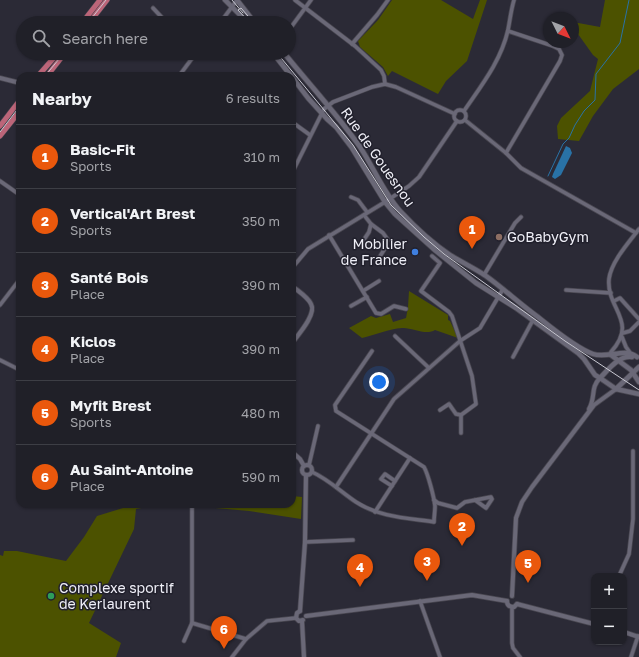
<!DOCTYPE html>
<html lang="en">
<head>
<meta charset="utf-8">
<style>
  body { margin:0; font-family:"Golos Text",sans-serif; background:#2d2d34; color:#f1f3f6 }
  .controls { position:absolute; right:12px; bottom:12px; display:grid; overflow:hidden; border-radius:8px; box-shadow:0 1px 3px #0004 }
  .controls button { width:36px; height:36px; display:grid; place-items:center; padding:0; border:0; border-bottom:1px solid #3d3e45; background:#202028; color:#f1f3f6; font:20px sans-serif }
  .compass { position:absolute; left:543px; top:12px; width:36px; height:36px; border-radius:50%; background:#202028; box-shadow:0 1px 3px #0004; rotate:132deg }
  .you { position:absolute; left:379px; top:382px; width:14px; height:14px; margin:-10px; border:3px solid #fff; border-radius:50%; background:#1a73e8; box-shadow:0 0 0 6px #1a73e833 }
  .badge { display:grid; place-items:center; width:26px; height:26px; border-radius:50%; background:#ea580c; color:#fff; font-size:13px; font-weight:700 }
  .pin { position:absolute; translate:-50% -33px; filter:drop-shadow(0 1px 2px #0008) }
  .pin::after { content:''; position:absolute; top:21px; width:14px; height:12px; background:inherit; clip-path:polygon(0 0,100% 0,50% 100%) }
  .list { margin:0; padding:0; list-style:none }
  h2 { display:flex; justify-content:space-between; align-items:center; height:52px; margin:0; padding:0 16px; font-size:17px }
  h2 small { font-size:13px; font-weight:400; color:#a2a3a8 }
  .list li { display:grid; grid-template-columns:26px 1fr auto; gap:12px; align-items:center; box-sizing:border-box; height:64px; padding:0 16px; border-top:1px solid #3d3e45 }
  .list b { display:block; font-size:15px; white-space:nowrap }
  .list p { margin:0; font-size:13px; white-space:nowrap; color:#a2a3a8 }
  .list em { font-size:13px; font-style:normal; color:#a2a3a8 }
  .icon { flex:none; width:22px; height:22px; fill:none; stroke:currentColor; stroke-width:2; stroke-linecap:round; stroke-linejoin:round }
  .map { position:relative; flex:none; width:639px; height:657px; overflow:hidden }
  .search { position:absolute; background:#202028; box-shadow:0 1px 3px #0004; left:16px; top:16px; width:280px; height:44px; display:flex; align-items:center; gap:10px; box-sizing:border-box; padding:0 14px; border-radius:22px; color:#a2a3a8; font-size:15px }
  .panel { position:absolute; background:#202028; box-shadow:0 1px 3px #0004; left:16px; top:72px; width:280px; height:436px; border-radius:12px }
  .map>svg:first-child { display:block }
</style>
</head>
<body>
<div class="map">
<svg width="639" height="657" viewBox="0 0 639 657">
  <rect width="100%" height="100%" fill="#2b2a36"/>
  <g fill="#4c5200">
    <polygon points="392,0 441,0 473,19 480,0 487,0 467,61 446,81 438,94 392,71 388,76 383,67 360,47 358,41 378,20"/>
    <polygon points="605,0 639,0 639,69 613,89 593,116 579,141 558,139 557,126 561,118 590,91 598,59 593,55 573,27 573,22 600,27"/>
    <path d="M409,291L448,315V320L450,321L458,338L435,330C426,336 411,327 402,328C389,329 375,335 362,338L349,328L371,316L376,318L390,314L393,322L406,318L408,307Z"/>
    <polygon points="292,496 302,497 301,519 249,511 193,506 158,505 136,509 134,529 89,623 121,643 116,657 0,657 0,555 3,556 4,551 17,551 66,561 84,537 97,516 136,504 292,504"/>
  </g>
  <polygon fill="#2972a6" points="566,146 570,148 572,153 561,175 555,179 552,177 553,174"/>
  <g fill="none" stroke-linecap="round" stroke-linejoin="round">
    <polyline stroke="#2972a6" stroke-width="1" points="548,176 563,144 569,138 575,125 584,111 595,100 596,74 620,43 629,0"/>
    <g stroke="#494751" stroke-width="5">
      <g id="minor">
        <polyline points="295,0 355,46 381,70 384,76 385,84"/>
        <polyline points="153,8 167,23"/>
        <polyline points="220,23 237,0"/>
        <polyline points="289,30 311,0"/>
        <polyline points="352,44 377,15 388,0"/>
        <polyline points="179,76 196,53"/>
        <circle cx="460" cy="116" r="6"/>
        <path d="M464,111C481,86 501,61 508,30C510,20 511,10 514,0"/>
        <polyline points="465,120 506,153 521,168 636,233"/>
        <polyline points="292,122 310,135"/>
        <polyline points="506,153 560,61 562,55 559,49 553,46 508,31"/>
        <polyline points="292,173 324,109 333,102 372,87 385,84 396,87 455,114"/>
        <polyline points="0,181 20,195"/>
        <polyline points="351,197 358,200 367,212"/>
        <polyline points="364,215 371,224 383,233 388,240 383,248 384,250 377,261"/>
        <polyline points="329,235 376,313 381,314 394,306 406,309"/>
        <polyline points="361,244 369,232 371,224"/>
        <polyline points="432,256 440,263 421,291 449,312 452,316 472,376 476,404 461,415 456,414 449,404 440,410"/>
        <polyline points="292,268 308,249 385,202 409,186 419,177 457,121"/>
        <polyline points="484,275 515,223 521,217"/>
        <polyline points="566,290 611,293"/>
        <polyline points="363,291 379,281"/>
        <polyline points="614,301 620,298 639,319"/>
        <polyline points="0,305 20,279"/>
        <polyline points="351,306 367,297"/>
        <polyline points="20,323 19,339 20,342"/>
        <polyline points="623,333 630,331 639,322"/>
        <polyline points="395,336 429,368"/>
        <polyline points="622,337 626,347 631,354"/>
        <path d="M611,355V352C639,321 606,309 609,279C611,262 629,242 639,229"/>
        <polyline points="513,357 533,320"/>
        <polyline points="0,360 20,370"/>
        <polyline points="461,433 461,415"/>
        <polyline points="309,465 318,426"/>
        <path d="M312,472C328,479 341,492 356,502C379,517 407,518 434,522C434,517 435,511 435,506C434,497 428,474 424,467L336,411L335,405L372,351"/>
        <polyline points="392,486 381,479 385,474 395,481"/>
        <polyline points="336,487 394,399 460,341 480,328 503,289"/>
        <polyline points="434,500 438,503 457,508 465,502 491,497 492,499 486,508 475,500"/>
        <polyline points="375,512 410,458"/>
        <polyline points="305,542 353,540"/>
        <polyline points="619,576 629,554 633,519 633,451"/>
        <polyline points="420,601 440,657"/>
        <polyline points="512,607 512,643 513,648 520,657"/>
        <polyline points="192,623 246,639"/>
        <polyline points="184,641 192,623 192,504"/>
        <polyline points="232,657 246,639 267,621 296,618"/>
        <polyline points="631,657 638,636"/>
      </g>
    </g>
    <g stroke="#494751" stroke-width="5.5">
      <g id="tertiary">
        <polyline points="0,78 20,83"/>
        <path d="M292,286C298,291 308,297 311,304C317,314 298,335 292,343"/>
        <path d="M589,409C596,397 590,388 600,378"/>
        <polyline points="292,452 300,459 304,466"/>
        <circle cx="307" cy="470" r="5"/>
        <polyline points="512,596 516,518 522,502 532,487 594,405 616,389"/>
        <path d="M507,601C507,605 509,607 514,607L517,604"/>
        <polyline points="517,604 594,624"/>
        <polyline points="300,611 305,542 306,475"/>
        <polyline points="300,611 297,613 296,618 299,621 303,620"/>
        <polyline points="306,616 472,595 507,601"/>
        <polyline points="302,621 304,657"/>
        <polyline points="624,632 639,637"/>
      </g>
    </g>
    <g stroke="#494751" stroke-width="6">
      <g id="secondary">
        <polyline points="225,0 248,23"/>
        <polyline points="237,0 255,23"/>
        <polyline points="273,53 291,76"/>
        <path d="M284,53C309,84 337,114 360,147C374,168 383,192 400,211C414,226 432,243 450,255C461,262 474,268 486,276C504,289 520,304 538,317C553,329 576,348 593,354C608,359 625,347 637,357"/>
        <polyline points="292,77 308,98 327,119 336,127 352,148 385,202 395,214 436,251 476,283 516,308 578,353 584,359 595,375 600,378 616,389 639,394"/>
        <polyline points="611,355 631,370 639,382"/>
        <path d="M600,378C608,370 619,355 632,357"/>
        <polyline points="616,389 639,367"/>
      </g>
    </g>
    <g stroke="#494751" stroke-width="6">
      <g id="primary">
        <polyline points="82,23 100,0"/>
        <polyline points="89,23 107,0"/>
        <polyline points="38,76 58,53"/>
        <polyline points="47,76 65,53"/>
        <polyline points="0,126 20,100"/>
        <polyline points="0,136 20,111"/>
      </g>
    </g>
    <use href="#minor" stroke="#6a6877" stroke-width="3.5"/>
    <use href="#tertiary" stroke="#6a6877" stroke-width="4"/>
    <use href="#secondary" stroke="#6a6877" stroke-width="4.5"/>
    <use href="#primary" stroke="#bc6579" stroke-width="5"/>
    <g stroke="#c9c9d2" stroke-width="1">
      <polyline points="232,0 243,13"/>
      <polyline points="88,23 106,0"/>
      <polyline points="250,23 238,10 241,8 254,23"/>
      <polyline points="277,53 353,145 391,205 424,237 444,254 565,341 639,390"/>
      <polyline points="45,76 64,53"/>
      <polyline points="0,132 20,106"/>
    </g>
  </g>
  <circle fill="#8d6e63" stroke="#21202c" stroke-width="1.5" cx="499" cy="237" r="4"/>
  <circle fill="#3f7fe0" stroke="#21202c" stroke-width="1.5" cx="415" cy="252" r="4"/>
  <circle fill="#2e9e5b" stroke="#21202c" stroke-width="1.5" cx="51" cy="596" r="4"/>
  <g text-anchor="middle" stroke-width="3" stroke-linejoin="round" paint-order="stroke">
    <g font-size="14" fill="#efeff7" stroke="#21202c">
      <text transform="translate(378 157) rotate(55)" y="5">Rue de Gouesnou</text>
    </g>
    <g font-size="14" fill="#efeff7" stroke="#21202c" text-anchor="start">
      <text x="507" y="242">GoBabyGym</text>
      <text x="407" y="249" text-anchor="end">Mobilier<tspan x="407" dy="16">de France</tspan></text>
      <text x="59" y="593">Complexe sportif<tspan x="59" dy="16">de Kerlaurent</tspan></text>
    </g>
  </g>
</svg>
<div class="controls">
<button>+</button>
<button>−</button>
</div>
<svg class="compass" viewBox="-18 -18 36 36"><path d="M0-13l5 13h-10z" fill="#e53935"/><path d="M0 13l5-13h-10z" fill="#a2a3a8"/></svg>
<div class="you"></div>
<div class="pin badge" style="left:472px;top:249px">1</div>
<div class="pin badge" style="left:462px;top:546px">2</div>
<div class="pin badge" style="left:427px;top:581px">3</div>
<div class="pin badge" style="left:360px;top:587px">4</div>
<div class="pin badge" style="left:528px;top:583px">5</div>
<div class="pin badge" style="left:224px;top:649px">6</div>
<div class="search"><svg class="icon" aria-label="search" viewBox="0 0 24 24"><circle cx="10" cy="10" r="6"/><path d="M15 15l6 6"/></svg>Search here</div>
<section class="panel">
<h2>Nearby<small>6 results</small></h2>
<ul class="list">
<li><span class="badge">1</span><div><b>Basic-Fit</b><p>Sports</p></div><em>310 m</em></li>
<li><span class="badge">2</span><div><b>Vertical'Art Brest</b><p>Sports</p></div><em>350 m</em></li>
<li><span class="badge">3</span><div><b>Santé Bois</b><p>Place</p></div><em>390 m</em></li>
<li><span class="badge">4</span><div><b>Kiclos</b><p>Place</p></div><em>390 m</em></li>
<li><span class="badge">5</span><div><b>Myfit Brest</b><p>Sports</p></div><em>480 m</em></li>
<li><span class="badge">6</span><div><b>Au Saint-Antoine</b><p>Place</p></div><em>590 m</em></li>
</ul>
</section>
</div>
</body>
</html>
